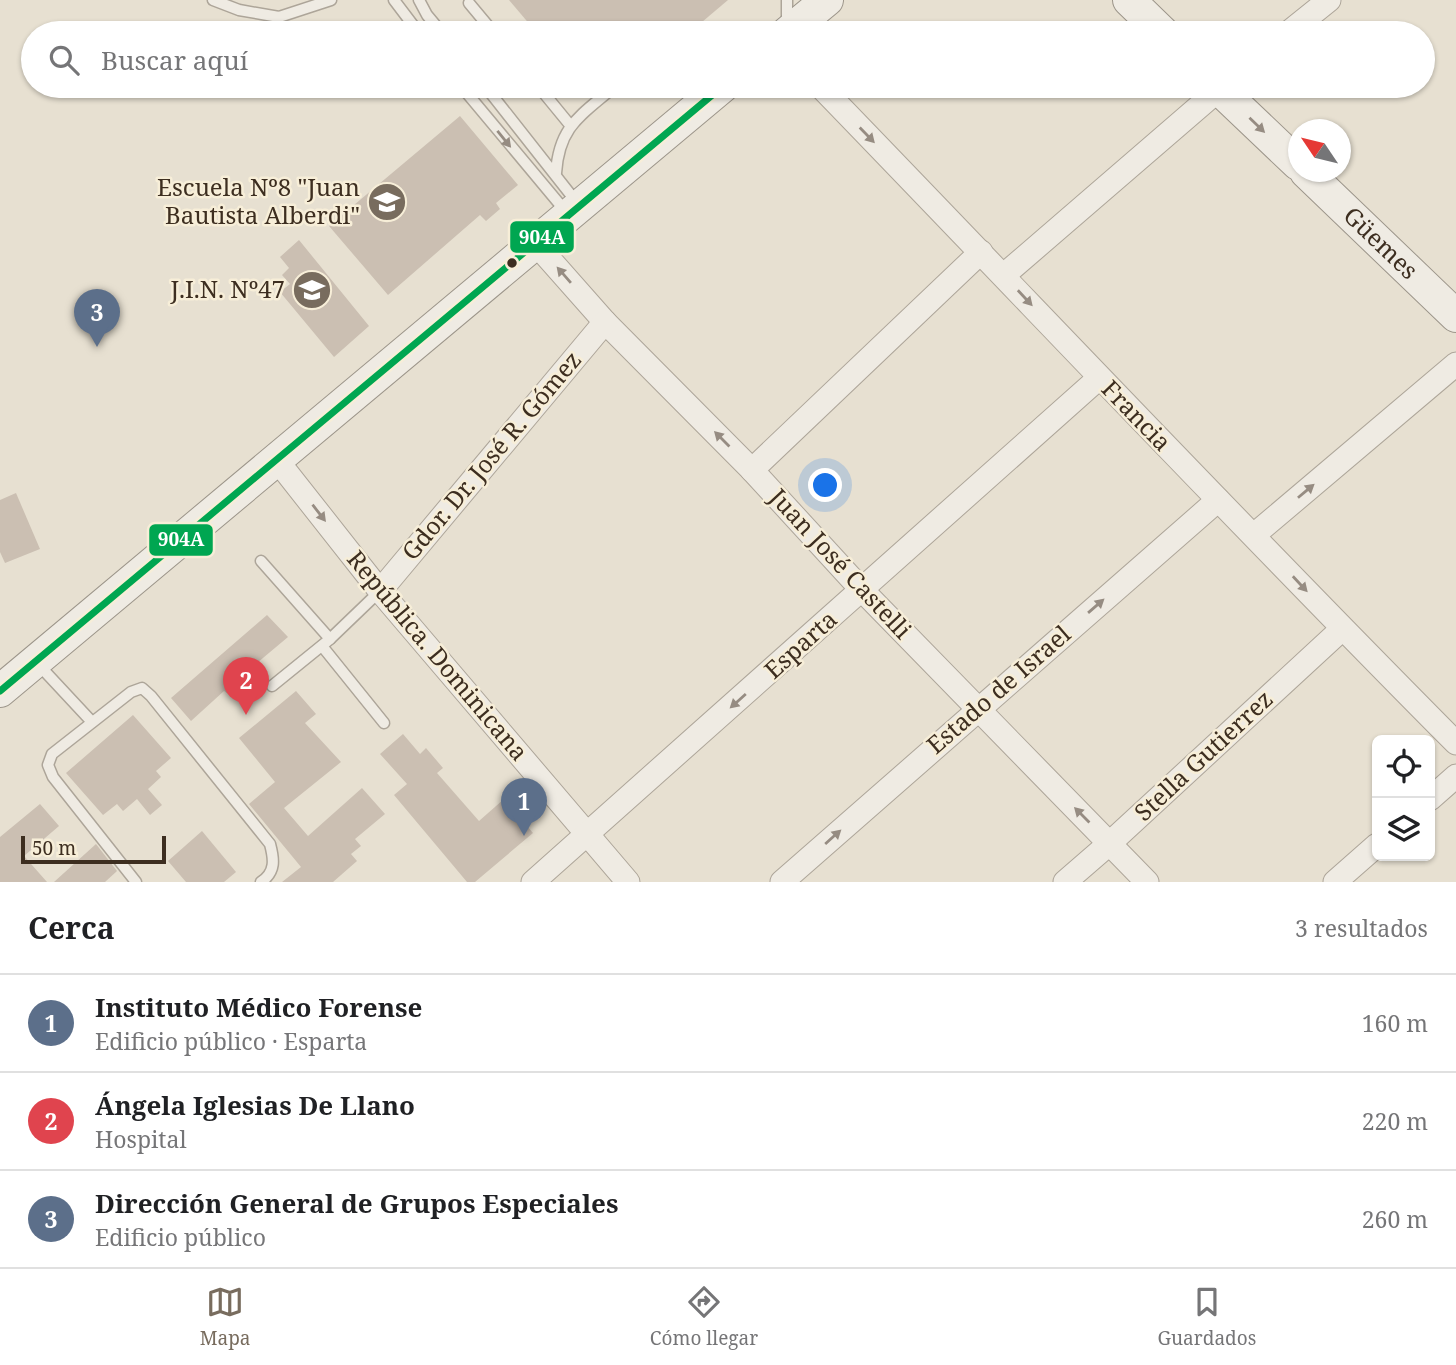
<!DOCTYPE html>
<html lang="es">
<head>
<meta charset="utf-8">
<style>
  body { margin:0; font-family:"Noto Serif",serif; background:#f2f2f2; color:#202124 }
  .controls { position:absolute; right:21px; bottom:21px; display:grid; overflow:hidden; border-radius:10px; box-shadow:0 2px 5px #0004 }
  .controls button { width:63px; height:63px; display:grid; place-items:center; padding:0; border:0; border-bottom:2px solid #e0e0e0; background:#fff; color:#202124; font:35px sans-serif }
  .compass { position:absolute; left:1288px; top:119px; width:63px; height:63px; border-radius:50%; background:#fff; box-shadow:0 2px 5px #0004; rotate:305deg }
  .scale { position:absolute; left:21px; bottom:18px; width:145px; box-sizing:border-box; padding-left:7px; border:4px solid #3d2e20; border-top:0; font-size:19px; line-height:24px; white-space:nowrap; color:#3d2e20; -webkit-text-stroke:5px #f7eed8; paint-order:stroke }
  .you { position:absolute; left:826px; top:486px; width:24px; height:24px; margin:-18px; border:5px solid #fff; border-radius:50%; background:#1a73e8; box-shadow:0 0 0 10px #1a73e833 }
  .badge { display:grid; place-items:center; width:46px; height:46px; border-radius:50%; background:#786c5e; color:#fff; font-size:23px; font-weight:700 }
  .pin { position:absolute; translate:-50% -58px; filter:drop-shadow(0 2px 4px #0008) }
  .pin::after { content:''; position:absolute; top:37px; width:24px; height:21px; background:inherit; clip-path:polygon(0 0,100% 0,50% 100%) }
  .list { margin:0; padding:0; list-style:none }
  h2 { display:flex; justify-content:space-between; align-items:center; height:91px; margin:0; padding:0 28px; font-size:30px }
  h2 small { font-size:23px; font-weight:400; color:#757577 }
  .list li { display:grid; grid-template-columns:46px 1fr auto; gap:21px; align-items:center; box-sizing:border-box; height:98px; padding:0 28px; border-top:2px solid #e0e0e0 }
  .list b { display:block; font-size:26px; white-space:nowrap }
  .list p { margin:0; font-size:23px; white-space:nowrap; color:#757577 }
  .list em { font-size:23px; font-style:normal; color:#757577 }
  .icon { flex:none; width:38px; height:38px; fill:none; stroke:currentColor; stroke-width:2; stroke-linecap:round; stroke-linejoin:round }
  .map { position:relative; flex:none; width:1456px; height:882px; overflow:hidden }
  .search { position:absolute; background:#fff; box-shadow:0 2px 5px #0004; left:21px; right:21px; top:21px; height:77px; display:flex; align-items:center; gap:18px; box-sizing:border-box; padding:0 24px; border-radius:38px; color:#757577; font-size:26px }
  .sheet { height:385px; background:#fff }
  nav { display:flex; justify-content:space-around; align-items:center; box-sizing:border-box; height:98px; border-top:2px solid #e0e0e0; background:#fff; font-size:19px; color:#757577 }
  nav a { display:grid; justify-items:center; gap:4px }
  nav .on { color:#786c5e }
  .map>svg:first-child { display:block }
</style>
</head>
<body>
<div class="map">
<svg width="1456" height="882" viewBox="0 0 1456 882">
  <rect width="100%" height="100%" fill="#e7e0d1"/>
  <g fill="#cbbfb2">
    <polygon points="509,0 728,0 689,33 537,33"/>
    <polygon points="460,116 518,185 496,203 500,209 486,221 480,215 388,295 329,226"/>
    <polygon points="299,240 369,326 334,357 280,292 290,284 282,275 289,268 280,257"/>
    <polygon points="16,493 40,549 5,563 0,552 0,500"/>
    <polygon points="267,615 288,637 251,668 253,671 248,675 256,682 240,697 232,689 227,693 224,691 191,721 171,698"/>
    <polygon points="296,691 316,714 305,723 341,762 284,808 308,836 362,788 385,814 355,839 361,846 351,854 357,861 333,882 282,882 301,867 249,804 275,782 239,738"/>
    <polygon points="133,715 171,758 156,771 161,777 148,789 162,805 150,815 137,799 123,811 117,804 103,815 66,773"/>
    <polygon points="403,734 420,754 426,748 443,768 437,773 479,821 504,799 533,833 475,882 467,882 394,795 407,784 380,754"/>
    <polygon points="40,804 59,826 24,856 47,882 0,882 0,837"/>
    <polygon points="202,831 236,872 224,882 186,882 168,861"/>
    <polygon points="96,844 117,871 105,882 54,882"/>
  </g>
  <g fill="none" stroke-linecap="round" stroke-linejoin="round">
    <g stroke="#ada599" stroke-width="13">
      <g id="lane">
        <polyline points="213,0 239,10 279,17 331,0"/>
        <polyline points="394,0 419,33"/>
        <polyline points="419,0 427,15 442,33"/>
        <polyline points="787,0 787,25"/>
        <polyline points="469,3 494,33"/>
        <polyline points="461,86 567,213"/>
        <polyline points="485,86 578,204"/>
        <polyline points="538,86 570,125"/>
        <polyline points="680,86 698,104"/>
        <path d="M556,173C559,125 582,115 615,86"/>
        <polyline points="261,561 330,639"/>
        <polyline points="322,646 384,723"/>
        <polyline points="37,663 92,722"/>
        <polyline points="272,686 330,639 380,591"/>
        <path d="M136,882L53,777L48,765L52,754L131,692L142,688L151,696L270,844C274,859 276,872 261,882"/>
      </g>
    </g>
    <g stroke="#ada599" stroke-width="25">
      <g id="street">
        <polyline points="1288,33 1329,0"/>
        <path d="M820,86C1032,305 1241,527 1456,743"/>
        <polyline points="536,244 605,322 752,470 862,590 1147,882"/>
        <polyline points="1004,275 1223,86"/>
        <polyline points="276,459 380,591 628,882"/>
        <polyline points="752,470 981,252"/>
        <polyline points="1254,535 1456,364"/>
        <polyline points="380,591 605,322"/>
        <polyline points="1430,799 1456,776"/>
        <polyline points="533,882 1099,378"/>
        <polyline points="782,882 1218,500"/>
        <polyline points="1065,882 1110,843 1342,629"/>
        <polyline points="1335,882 1377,845"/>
      </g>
    </g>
    <g stroke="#9c958a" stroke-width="34">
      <g id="secondary">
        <polyline points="1129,0 1163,33"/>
        <polyline points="787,33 827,0"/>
        <polyline points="1216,86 1298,164"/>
        <path id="s1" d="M1306,172L1456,316"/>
        <polyline points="0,691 723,86"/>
      </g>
    </g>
    <use href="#lane" stroke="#efebe3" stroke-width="10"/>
    <use href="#street" stroke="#efebe3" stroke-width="23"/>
    <use href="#secondary" stroke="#efebe3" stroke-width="32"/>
    <g stroke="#f7eed8" stroke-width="12">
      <polyline id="bus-1" points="0,691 723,86"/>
    </g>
    <use href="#bus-1" stroke="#00a651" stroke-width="7"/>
  </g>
  <defs><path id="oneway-solid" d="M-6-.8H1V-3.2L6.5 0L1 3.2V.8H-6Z" transform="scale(1.75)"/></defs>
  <g fill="#968c82">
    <use href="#oneway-solid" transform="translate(1257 125) rotate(44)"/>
    <use href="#oneway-solid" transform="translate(867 135) rotate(46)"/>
    <use href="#oneway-solid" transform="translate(504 139) rotate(51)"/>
    <use href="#oneway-solid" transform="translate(564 275) rotate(-131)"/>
    <use href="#oneway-solid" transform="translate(1025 298) rotate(47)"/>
    <use href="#oneway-solid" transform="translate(722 439) rotate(-135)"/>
    <use href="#oneway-solid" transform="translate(1306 491) rotate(-40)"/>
    <use href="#oneway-solid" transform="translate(319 513) rotate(52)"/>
    <use href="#oneway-solid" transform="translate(1300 584) rotate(47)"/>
    <use href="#oneway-solid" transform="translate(1096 606) rotate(-41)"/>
    <use href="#oneway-solid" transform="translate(738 701) rotate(138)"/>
    <use href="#oneway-solid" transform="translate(1082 815) rotate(-135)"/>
    <use href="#oneway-solid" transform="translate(833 837) rotate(-42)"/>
  </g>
  <defs>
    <g id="school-disc" transform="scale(2.0125)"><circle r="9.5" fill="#786c5e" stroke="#f7eed8"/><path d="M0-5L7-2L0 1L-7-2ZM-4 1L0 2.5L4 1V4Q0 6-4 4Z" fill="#fff"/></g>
  </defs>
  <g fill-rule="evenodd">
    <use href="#school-disc" x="387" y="202"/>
    <use href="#school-disc" x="312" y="290"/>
  </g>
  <circle fill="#3d2e20" stroke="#f7eed8" stroke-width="2.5" cx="512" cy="263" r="6"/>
  <g text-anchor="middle" stroke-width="5" stroke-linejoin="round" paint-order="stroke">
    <g font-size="24" fill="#3d2e20" stroke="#f7eed8" text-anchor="end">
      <text x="360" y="196">Escuela Nº8 "Juan<tspan x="360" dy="28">Bautista Alberdi"</tspan></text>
      <text x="285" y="298">J.I.N. Nº47</text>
    </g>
    <g font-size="24" fill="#3d2e20" stroke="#f7eed8">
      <text dy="8" stroke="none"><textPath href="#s1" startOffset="103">Güemes</textPath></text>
      <text transform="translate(1136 416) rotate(46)" y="8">Francia</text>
      <text transform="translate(492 456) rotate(-50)" y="8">Gdor. Dr. José R. Gómez</text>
      <text transform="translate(840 564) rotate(47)" y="8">Juan José Castelli</text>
      <text transform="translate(801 645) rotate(-42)" y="8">Esparta</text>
      <text transform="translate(437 656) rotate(50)" y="8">República. Dominicana</text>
      <text transform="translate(999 690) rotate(-41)" y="8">Estado de Israel</text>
      <text transform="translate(1204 756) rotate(-43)" y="8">Stella Gutierrez</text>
    </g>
  </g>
  <g stroke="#f7eed8" stroke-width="2.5">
    <rect x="509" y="220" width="66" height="34" rx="7" fill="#00a651"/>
    <rect x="148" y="523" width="66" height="34" rx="7" fill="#00a651"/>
  </g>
  <g font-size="19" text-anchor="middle" font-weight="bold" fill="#fff">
    <text x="542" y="244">904A</text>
    <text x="181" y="546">904A</text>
  </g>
</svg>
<div class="controls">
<button><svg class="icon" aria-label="locate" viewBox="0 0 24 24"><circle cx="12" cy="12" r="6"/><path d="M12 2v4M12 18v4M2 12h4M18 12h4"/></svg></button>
<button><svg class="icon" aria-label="layers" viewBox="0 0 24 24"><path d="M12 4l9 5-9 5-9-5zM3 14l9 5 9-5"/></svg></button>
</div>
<svg class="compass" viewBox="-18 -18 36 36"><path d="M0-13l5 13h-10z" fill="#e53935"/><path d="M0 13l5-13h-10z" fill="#757577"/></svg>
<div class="scale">50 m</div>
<div class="you"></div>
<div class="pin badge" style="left:524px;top:836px;background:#5c6f8a">1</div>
<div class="pin badge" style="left:246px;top:715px;background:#e0444e">2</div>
<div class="pin badge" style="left:97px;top:347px;background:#5c6f8a">3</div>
<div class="search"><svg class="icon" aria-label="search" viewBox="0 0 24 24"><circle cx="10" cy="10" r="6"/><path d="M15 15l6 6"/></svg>Buscar aquí</div>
</div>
<section class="sheet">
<h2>Cerca<small>3 resultados</small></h2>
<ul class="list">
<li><span class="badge" style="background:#5c6f8a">1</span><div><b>Instituto Médico Forense</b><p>Edificio público · Esparta</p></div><em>160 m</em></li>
<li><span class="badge" style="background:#e0444e">2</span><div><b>Ángela Iglesias De Llano</b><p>Hospital</p></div><em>220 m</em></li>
<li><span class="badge" style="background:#5c6f8a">3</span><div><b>Dirección General de Grupos Especiales</b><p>Edificio público</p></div><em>260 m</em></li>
</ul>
</section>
<nav>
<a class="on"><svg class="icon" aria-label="map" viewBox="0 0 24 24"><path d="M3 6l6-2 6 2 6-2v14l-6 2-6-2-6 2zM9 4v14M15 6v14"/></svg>Mapa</a>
<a><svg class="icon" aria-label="directions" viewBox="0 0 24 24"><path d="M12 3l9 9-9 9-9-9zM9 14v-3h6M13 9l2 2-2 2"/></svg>Cómo llegar</a>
<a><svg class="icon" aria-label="saved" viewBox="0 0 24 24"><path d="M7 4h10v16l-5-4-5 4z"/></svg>Guardados</a>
</nav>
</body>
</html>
